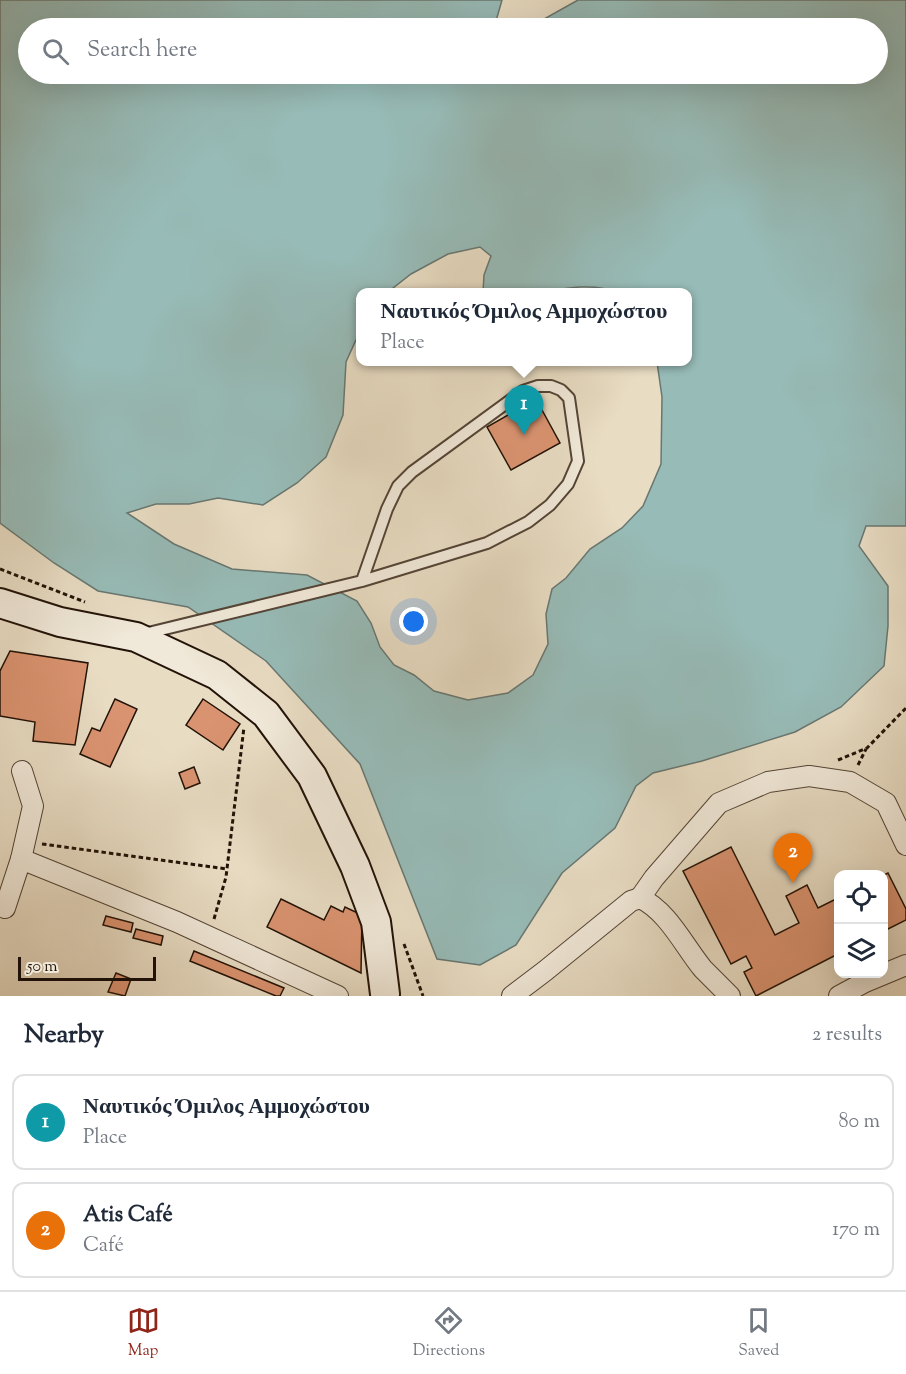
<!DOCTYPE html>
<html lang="en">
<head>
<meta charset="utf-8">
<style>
  body { margin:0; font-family:"Sorts Mill Goudy",serif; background:#f2f2f3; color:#1f2937 }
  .controls { position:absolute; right:18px; bottom:18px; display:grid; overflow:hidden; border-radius:12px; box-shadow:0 6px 24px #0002 }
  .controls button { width:54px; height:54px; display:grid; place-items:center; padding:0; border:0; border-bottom:2px solid #e0e1e3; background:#fff; color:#1f2937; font:30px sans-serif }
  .scale { position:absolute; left:18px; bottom:15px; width:138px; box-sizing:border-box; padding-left:6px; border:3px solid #221207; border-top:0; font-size:16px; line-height:21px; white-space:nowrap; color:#221207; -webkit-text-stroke:4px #f0e8d8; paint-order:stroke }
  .you { position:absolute; left:414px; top:622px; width:21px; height:21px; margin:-15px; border:4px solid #fff; border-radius:50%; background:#1a73e8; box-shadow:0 0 0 9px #1a73e833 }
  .badge { display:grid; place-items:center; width:39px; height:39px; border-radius:50%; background:#8f2418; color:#fff; font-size:20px; font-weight:700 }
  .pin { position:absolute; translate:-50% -50px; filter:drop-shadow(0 2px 3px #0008) }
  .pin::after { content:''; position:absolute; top:32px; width:21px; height:18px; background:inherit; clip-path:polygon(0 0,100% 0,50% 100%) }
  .popup { position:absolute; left:356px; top:288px; width:336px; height:78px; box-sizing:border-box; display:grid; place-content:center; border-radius:12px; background:#fff; filter:drop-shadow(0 2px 4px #0005); font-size:20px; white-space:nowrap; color:#747a83 }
  .popup b { font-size:22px; color:#1f2937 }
  .popup::after { content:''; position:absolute; left:50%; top:100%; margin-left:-12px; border:12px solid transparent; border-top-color:#fff }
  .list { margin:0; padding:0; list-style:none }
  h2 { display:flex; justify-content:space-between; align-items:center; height:78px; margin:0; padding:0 24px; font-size:26px }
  h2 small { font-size:20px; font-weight:400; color:#747a83 }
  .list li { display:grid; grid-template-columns:39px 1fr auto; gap:18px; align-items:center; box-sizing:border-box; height:96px; margin:0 12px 12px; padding:0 12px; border:2px solid #e0e1e3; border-radius:12px }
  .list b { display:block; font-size:22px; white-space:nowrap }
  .list p { margin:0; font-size:20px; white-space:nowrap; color:#747a83 }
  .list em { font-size:20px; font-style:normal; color:#747a83 }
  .icon { flex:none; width:33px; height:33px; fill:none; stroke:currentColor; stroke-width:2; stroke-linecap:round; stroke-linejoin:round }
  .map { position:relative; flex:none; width:906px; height:996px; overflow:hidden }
  .search { position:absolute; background:#fff; box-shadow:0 6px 24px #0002; left:18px; right:18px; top:18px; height:66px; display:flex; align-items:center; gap:15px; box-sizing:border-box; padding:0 21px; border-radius:33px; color:#747a83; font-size:22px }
  .sheet { height:294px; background:#fff }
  nav { display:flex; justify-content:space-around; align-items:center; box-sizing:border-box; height:84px; border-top:2px solid #e0e1e3; background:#fff; font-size:16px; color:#747a83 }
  nav a { display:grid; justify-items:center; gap:3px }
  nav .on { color:#8f2418 }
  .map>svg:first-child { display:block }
</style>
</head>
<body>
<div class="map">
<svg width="906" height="996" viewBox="0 0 906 996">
  <rect width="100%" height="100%" fill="#e8dcc3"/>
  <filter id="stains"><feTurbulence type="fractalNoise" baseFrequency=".00333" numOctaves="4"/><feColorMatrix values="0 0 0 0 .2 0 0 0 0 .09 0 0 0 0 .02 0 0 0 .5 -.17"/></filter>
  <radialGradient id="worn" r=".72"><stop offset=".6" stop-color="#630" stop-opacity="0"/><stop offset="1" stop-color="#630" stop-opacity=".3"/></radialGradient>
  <path fill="#97bbb7" stroke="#687771" stroke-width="1.5" fill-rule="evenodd" d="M0,0H502L494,28H28V74H878V28H528L578,0H906V526H866L859,546L888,586V626L884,666L841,707L795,732L702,761L653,773L636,786L615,828L562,873L516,945L480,965L437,959L360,764L266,661L188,607L98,591L54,563L0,523ZM480,247L491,256L484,275L483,292C501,292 527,296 545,292C567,288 594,283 615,292H688V362H657L662,397L661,464L643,506L622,528L590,549L566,578L552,589L546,614L548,644L533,675L508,693L468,700L434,691L414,675L394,665L380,647L371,623L357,601L307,575L232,569L174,544L127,513L156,504H189L218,498L263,505L297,483L326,457L343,415L346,362L360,331V292H388L411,274L448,254Z"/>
  <g fill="#da9370" stroke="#221207" stroke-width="1.5">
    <polygon points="536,399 560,443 511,470 487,427"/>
    <polygon points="10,651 88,663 75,745 33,741 35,722 0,716 0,671"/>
    <polygon points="115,699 137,709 110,767 80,754 92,728 100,731"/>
    <polygon points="203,699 240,724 223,750 186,725"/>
    <polygon points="194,767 200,783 185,789 179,773"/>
    <polygon points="731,847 775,935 799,923 786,896 807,885 818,908 838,898 838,954 756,996 744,972 752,968 746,956 731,964 683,871"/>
    <polygon points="888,873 906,909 906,920 884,931 884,875"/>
    <polygon points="281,899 324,920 331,906 343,912 345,907 362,915 361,973 267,927"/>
    <polygon points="106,916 133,923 131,932 103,925"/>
    <polygon points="136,929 163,936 161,945 133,938"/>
    <polygon points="194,951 284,988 280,996 276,996 190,961"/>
    <polygon points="116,973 131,979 125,996 108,992"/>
  </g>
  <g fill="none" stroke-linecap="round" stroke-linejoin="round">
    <g stroke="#544436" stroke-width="14">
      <polyline id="lane" points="144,634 362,581 487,543 528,522 550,505 568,484 578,461 569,398 561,390 551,386 538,386 523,391 412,472 398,486 387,509 362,581"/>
    </g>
    <g stroke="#544436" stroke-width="22">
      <g id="street">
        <polyline points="21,859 177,922 338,996"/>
        <polyline points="640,898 654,878 719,803 768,782 809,776 850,782 886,803 906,845"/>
        <polyline points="5,908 21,859 33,806 22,771"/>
        <path d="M512,996L545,971L631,901L640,898C668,911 684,946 703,969C712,978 721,987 730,996"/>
        <polyline points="839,996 865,982 906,965"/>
      </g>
    </g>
    <g stroke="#221207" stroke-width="32">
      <polyline id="secondary" points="0,603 60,622 136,637 217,675 266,714 312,776 355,866 376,922 385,994"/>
    </g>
    <g stroke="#221207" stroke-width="3" stroke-dasharray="4.5 3" stroke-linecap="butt">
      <polyline points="0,569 85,602"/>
      <polyline points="838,760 867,748 906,708"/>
      <polyline points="858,765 866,749"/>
      <polyline points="42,844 227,869"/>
      <polyline points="214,919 226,877 244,727"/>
      <polyline points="404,944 423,996"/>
    </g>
    <use href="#lane" stroke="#f0e8d8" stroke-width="10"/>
    <use href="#street" stroke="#f0e8d8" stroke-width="20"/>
    <use href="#secondary" stroke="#f0e8d8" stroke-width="28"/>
  </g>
  <rect width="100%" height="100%" filter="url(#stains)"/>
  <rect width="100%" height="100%" fill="url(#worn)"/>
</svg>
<div class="controls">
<button><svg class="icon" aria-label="locate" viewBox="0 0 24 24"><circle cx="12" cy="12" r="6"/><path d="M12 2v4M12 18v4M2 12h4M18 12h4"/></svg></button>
<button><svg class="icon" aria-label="layers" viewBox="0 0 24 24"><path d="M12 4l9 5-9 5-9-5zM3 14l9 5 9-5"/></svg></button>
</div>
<div class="scale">50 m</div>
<div class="you"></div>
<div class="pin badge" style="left:524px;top:435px;background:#0f9aa8">1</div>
<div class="popup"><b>Ναυτικός Όμιλος Αμμοχώστου</b>Place</div>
<div class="pin badge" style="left:793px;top:883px;background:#e8710a">2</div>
<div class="search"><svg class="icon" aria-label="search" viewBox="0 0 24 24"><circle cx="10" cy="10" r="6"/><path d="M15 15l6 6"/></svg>Search here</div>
</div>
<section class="sheet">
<h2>Nearby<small>2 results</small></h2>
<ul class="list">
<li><span class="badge" style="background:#0f9aa8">1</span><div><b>Ναυτικός Όμιλος Αμμοχώστου</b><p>Place</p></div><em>80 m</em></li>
<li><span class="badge" style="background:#e8710a">2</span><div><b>Atis Café</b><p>Café</p></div><em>170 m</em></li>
</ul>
</section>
<nav>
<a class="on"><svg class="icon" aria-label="map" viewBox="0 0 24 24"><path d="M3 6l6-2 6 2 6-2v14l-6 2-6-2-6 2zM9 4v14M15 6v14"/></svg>Map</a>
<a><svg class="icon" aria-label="directions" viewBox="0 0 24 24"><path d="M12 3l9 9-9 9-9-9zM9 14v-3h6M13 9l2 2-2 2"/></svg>Directions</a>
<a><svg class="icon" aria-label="saved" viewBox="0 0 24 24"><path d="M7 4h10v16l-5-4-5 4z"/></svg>Saved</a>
</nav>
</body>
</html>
